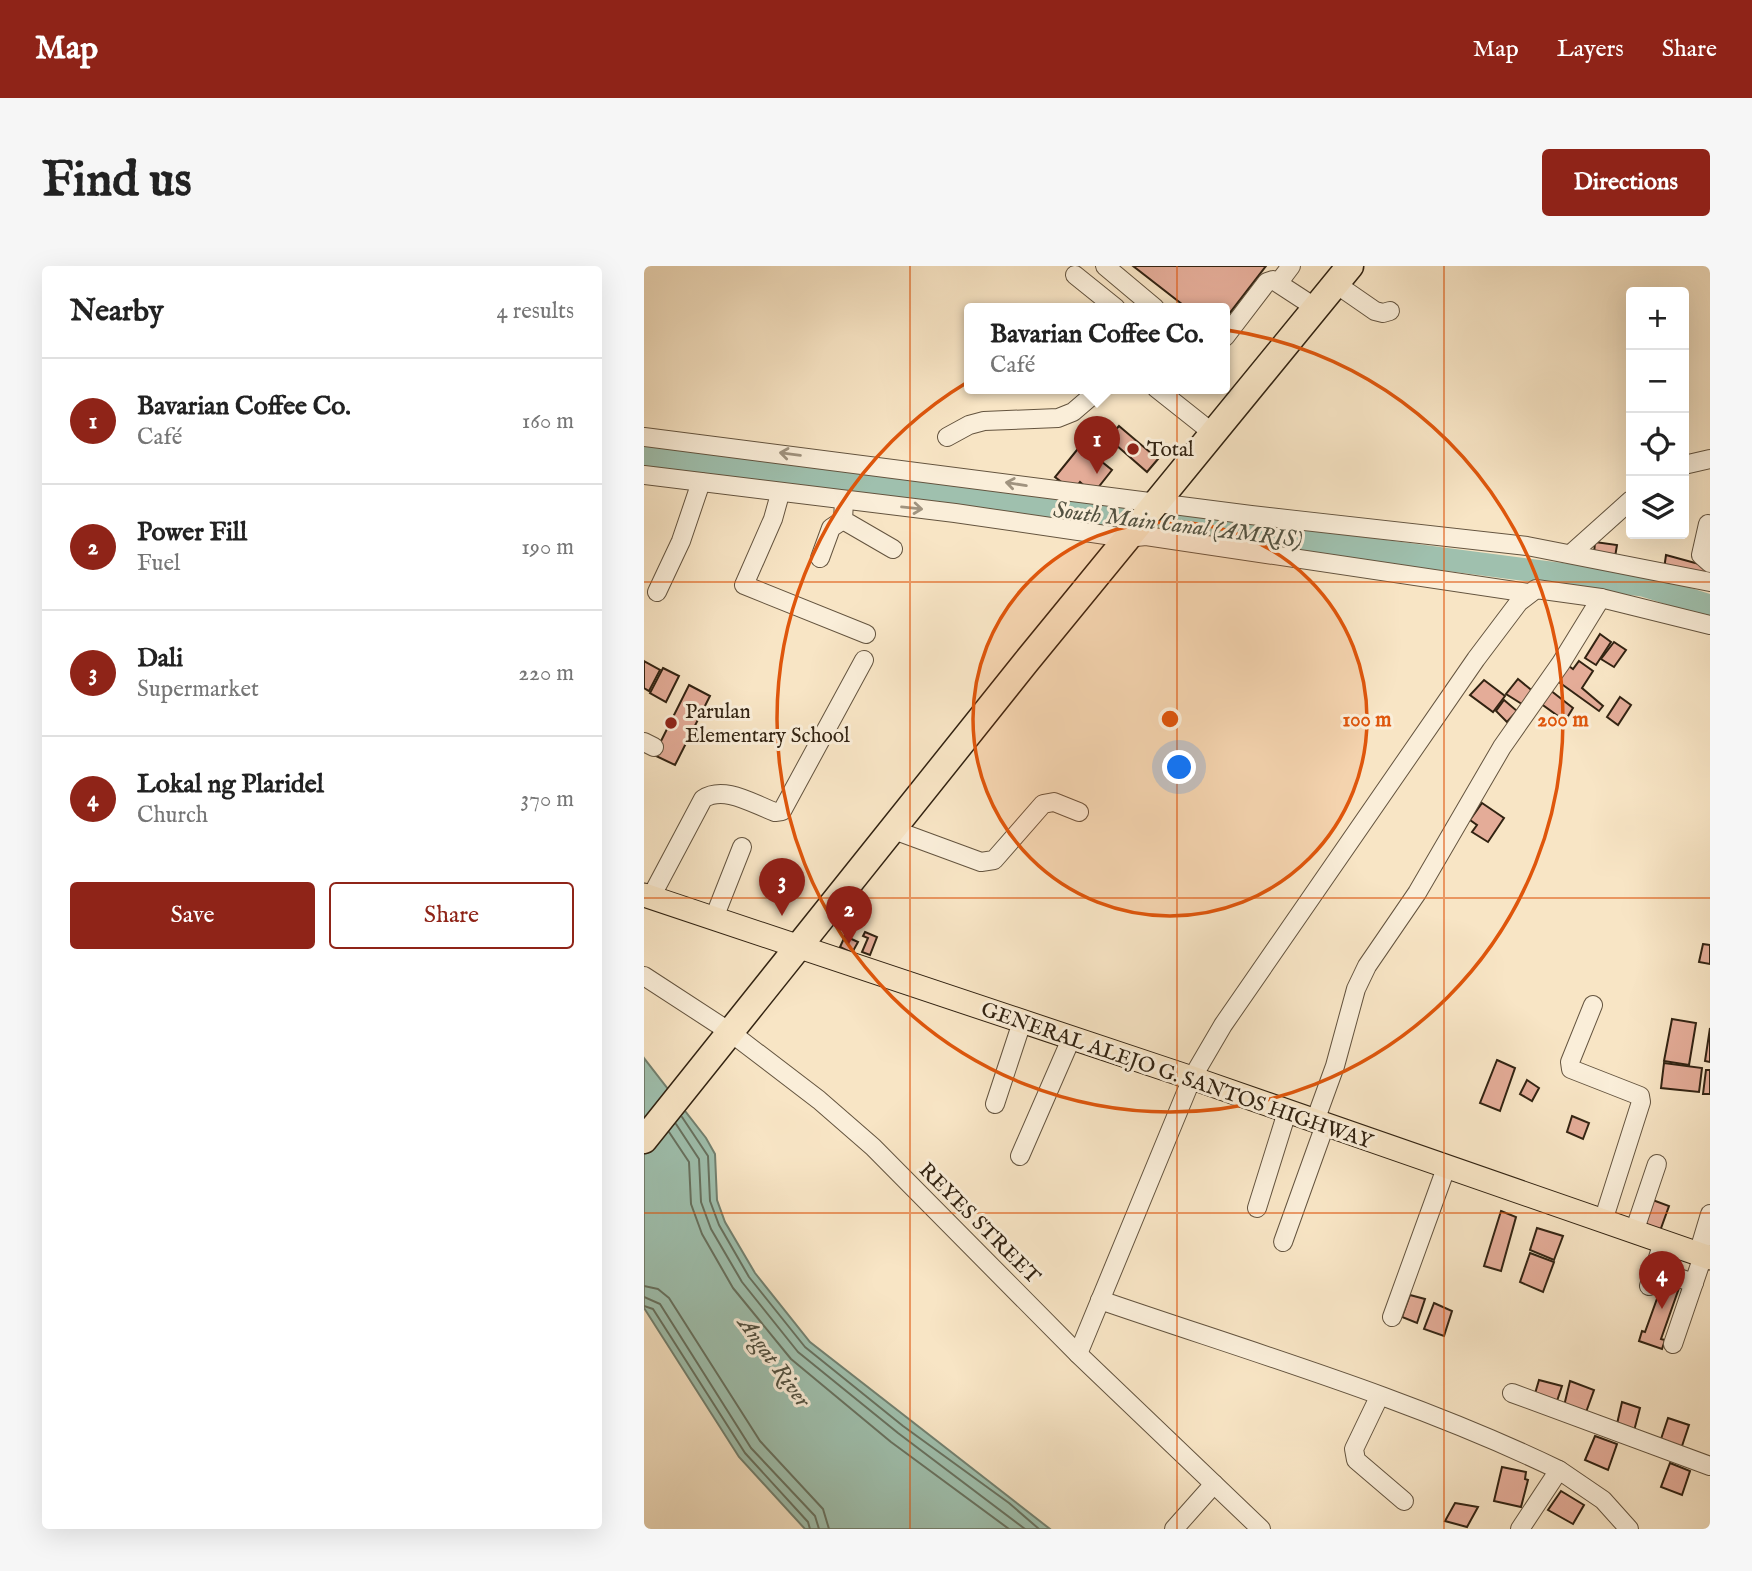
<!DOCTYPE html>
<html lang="en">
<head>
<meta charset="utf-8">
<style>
  body { margin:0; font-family:"IM FELL English",serif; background:#f6f6f6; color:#222 }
  .controls { position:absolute; right:21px; top:21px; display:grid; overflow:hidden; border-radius:7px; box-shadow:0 7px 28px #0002 }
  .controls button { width:63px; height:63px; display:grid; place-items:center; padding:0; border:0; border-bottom:2px solid #e0e0e0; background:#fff; color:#222; font:35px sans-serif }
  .you { position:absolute; left:536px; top:502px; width:24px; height:24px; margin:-18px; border:5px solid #fff; border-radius:50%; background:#1a73e8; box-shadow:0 0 0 10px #1a73e833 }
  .badge { display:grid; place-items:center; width:46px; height:46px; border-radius:50%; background:#8f2418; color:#fff; font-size:23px; font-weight:700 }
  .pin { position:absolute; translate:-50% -58px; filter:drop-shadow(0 2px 4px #0008) }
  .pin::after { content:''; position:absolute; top:37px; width:24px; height:21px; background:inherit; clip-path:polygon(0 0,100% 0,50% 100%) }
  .popup { position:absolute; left:320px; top:37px; width:266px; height:91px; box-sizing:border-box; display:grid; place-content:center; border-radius:7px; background:#fff; filter:drop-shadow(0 2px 5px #0005); font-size:23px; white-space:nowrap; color:#767676 }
  .popup b { font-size:26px; color:#222 }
  .popup::after { content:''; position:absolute; left:50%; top:100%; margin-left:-14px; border:14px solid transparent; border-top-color:#fff }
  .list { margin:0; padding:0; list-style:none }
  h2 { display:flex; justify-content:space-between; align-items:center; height:91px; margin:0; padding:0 28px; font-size:30px }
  h2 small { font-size:23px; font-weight:400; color:#767676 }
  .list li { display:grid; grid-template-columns:46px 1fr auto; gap:21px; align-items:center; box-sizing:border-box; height:126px; padding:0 28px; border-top:2px solid #e0e0e0 }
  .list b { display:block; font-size:26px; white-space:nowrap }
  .list p { margin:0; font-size:23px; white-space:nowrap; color:#767676 }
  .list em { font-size:23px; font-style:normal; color:#767676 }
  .actions { display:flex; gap:14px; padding:21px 28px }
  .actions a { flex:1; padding:16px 0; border:2px solid #8f2418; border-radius:7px; text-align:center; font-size:24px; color:#8f2418 }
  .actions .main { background:#8f2418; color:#fff }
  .icon { flex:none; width:38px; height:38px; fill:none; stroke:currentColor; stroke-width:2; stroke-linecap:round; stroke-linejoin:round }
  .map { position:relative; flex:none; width:1066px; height:1263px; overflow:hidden; border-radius:7px }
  header { display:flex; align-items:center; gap:42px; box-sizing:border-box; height:98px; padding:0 35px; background:#8f2418; color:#fff }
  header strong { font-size:33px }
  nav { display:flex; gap:38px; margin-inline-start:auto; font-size:24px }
  .intro { display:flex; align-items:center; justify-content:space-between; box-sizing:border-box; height:168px; padding:0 42px }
  h1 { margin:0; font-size:49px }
  .button { padding:18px 32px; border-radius:7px; background:#8f2418; color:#fff; font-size:24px; font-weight:700 }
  main { display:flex; gap:42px; padding:0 42px }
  aside { flex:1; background:#fff; border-radius:7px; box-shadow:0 7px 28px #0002 }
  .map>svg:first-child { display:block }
</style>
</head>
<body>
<header>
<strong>Map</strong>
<nav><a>Map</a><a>Layers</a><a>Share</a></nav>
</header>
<div class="intro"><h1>Find us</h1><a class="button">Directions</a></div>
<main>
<aside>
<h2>Nearby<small>4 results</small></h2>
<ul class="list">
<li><span class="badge">1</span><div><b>Bavarian Coffee Co.</b><p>Café</p></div><em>160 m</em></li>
<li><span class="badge">2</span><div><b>Power Fill</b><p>Fuel</p></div><em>190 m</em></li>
<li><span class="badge">3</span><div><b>Dali</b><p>Supermarket</p></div><em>220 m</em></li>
<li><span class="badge">4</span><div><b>Lokal ng Plaridel</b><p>Church</p></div><em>370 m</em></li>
</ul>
<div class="actions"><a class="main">Save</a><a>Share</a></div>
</aside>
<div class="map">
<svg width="1066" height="1263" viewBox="0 0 1066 1263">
  <rect width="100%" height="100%" fill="#f8e5c5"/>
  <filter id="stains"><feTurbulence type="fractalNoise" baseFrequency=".00286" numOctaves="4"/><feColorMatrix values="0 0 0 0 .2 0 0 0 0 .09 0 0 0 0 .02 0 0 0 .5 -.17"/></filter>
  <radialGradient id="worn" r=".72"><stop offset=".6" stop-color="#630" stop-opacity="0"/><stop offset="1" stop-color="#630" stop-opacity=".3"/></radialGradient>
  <polygon fill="#9fc0ae" stroke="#738170" stroke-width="2" points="0,792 62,872 71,888 73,934 81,956 111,1007 166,1076 406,1263 161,1263 95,1191 0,1042"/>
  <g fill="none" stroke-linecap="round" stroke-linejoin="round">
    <g stroke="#687260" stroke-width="2">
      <polyline points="38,851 64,890 66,935 75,959 105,1011 161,1081 259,1160 365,1237 395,1263"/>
      <polyline points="32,858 55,893 57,936 67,963 98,1016 154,1086 254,1167 381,1263"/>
      <polyline points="25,866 45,896 47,938 58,968 89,1022 147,1093 247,1176 365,1263"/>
      <polyline points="0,1020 14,1023 25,1032 116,1175 179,1243 185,1263"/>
      <polyline points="0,1031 16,1038 107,1182 171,1250 175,1263"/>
      <polyline points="0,1040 9,1043 101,1187 164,1256 166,1263"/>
    </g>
    <polyline stroke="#9fc0ae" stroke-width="23" points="0,189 999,319 1066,340"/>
  </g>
  <g fill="#e4ac98" stroke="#322312" stroke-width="2">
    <polygon points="489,0 622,0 581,53 581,42 543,42"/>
    <polygon points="475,160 514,193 503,206 464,172"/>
    <polygon points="437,179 468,204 449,228 436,216 429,225 411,211"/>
    <polygon points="951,276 973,279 971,291 950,288"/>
    <polygon points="1022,289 1066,301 1066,314 1020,303"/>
    <polygon points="956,368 967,376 952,399 941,392"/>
    <polygon points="970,376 982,384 970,401 957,393"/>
    <polygon points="0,395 16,404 5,425 0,422"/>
    <polygon points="935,395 949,405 938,422 959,440 955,445 912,414 922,398 929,403"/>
    <polygon points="19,402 35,410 22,436 6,427"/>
    <polygon points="874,413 891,427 881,440 862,428"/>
    <polygon points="840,414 861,430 849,446 826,429"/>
    <polygon points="45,419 66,430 31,499 10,489"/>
    <polygon points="906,424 929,442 921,455 896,437"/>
    <polygon points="976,431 987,439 974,459 963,451"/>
    <polygon points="860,434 873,445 863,456 852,445"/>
    <polygon points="838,537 860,552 844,576 828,566 833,559 826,554"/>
    <polygon points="221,666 233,671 226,689 218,686 224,672 219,670"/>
    <polygon points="201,670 214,676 208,687 196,681"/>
    <polygon points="1059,678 1066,679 1066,698 1055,696"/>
    <polygon points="1028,753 1052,757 1045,799 1020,795"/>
    <polygon points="1066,762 1066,796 1061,795"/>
    <polygon points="853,794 871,802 856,845 836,837"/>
    <polygon points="1020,797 1058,802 1055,826 1017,822"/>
    <polygon points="1062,804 1066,804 1066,828 1059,828"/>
    <polygon points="883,814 895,822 888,835 876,828"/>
    <polygon points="928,850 945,857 939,873 923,866"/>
    <polygon points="1006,933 1025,940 1016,965 996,959"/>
    <polygon points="857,945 872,951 857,1005 840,1000"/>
    <polygon points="893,962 919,970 910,994 886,984"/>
    <polygon points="886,987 910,996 899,1026 876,1016"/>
    <polygon points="1019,1016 1035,1022 1017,1073 1021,1074 1018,1083 995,1075 998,1065 1001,1066"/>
    <polygon points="766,1029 781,1033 773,1057 758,1051"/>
    <polygon points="790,1037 808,1045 800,1070 780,1063"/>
    <polygon points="895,1114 918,1120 912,1138 890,1131"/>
    <polygon points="926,1115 950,1124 941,1149 920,1140"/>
    <polygon points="978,1136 996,1142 990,1165 973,1158"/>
    <polygon points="1024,1152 1045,1159 1037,1183 1016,1176"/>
    <polygon points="951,1170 973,1178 964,1204 941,1194"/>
    <polygon points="1026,1197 1046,1205 1038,1229 1017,1221"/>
    <polygon points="858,1201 882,1206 881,1213 884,1214 877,1241 850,1235"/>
    <polygon points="917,1225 940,1239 929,1258 904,1244"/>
    <polygon points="811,1237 834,1241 823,1261 801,1255"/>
  </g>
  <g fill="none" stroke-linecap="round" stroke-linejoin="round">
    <g stroke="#64543f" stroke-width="20">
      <g id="minor">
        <polyline points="461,0 511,42"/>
        <polyline points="431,9 472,42"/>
        <polyline points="635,16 647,0"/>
        <polyline points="692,18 731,45 739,47 746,45"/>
        <polyline points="581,71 623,16 629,14 672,42"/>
        <polyline points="512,122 570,168"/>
        <polyline points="0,171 607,249 883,280 1066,316"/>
        <polyline points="303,171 325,159 340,155 414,152 429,146 457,122"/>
        <polyline points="1040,199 1066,193"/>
        <polyline points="0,209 311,247 482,272 502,270 884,327"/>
        <polyline points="136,228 129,253 100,319 222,368"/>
        <polyline points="200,235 199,254 249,283"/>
        <polyline points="1064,258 1057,289 1066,297"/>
        <polyline points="929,286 987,234"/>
        <polyline points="176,292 187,262 199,254"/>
        <polyline points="13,326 37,275 57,216"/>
        <polyline points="0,476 10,481"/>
        <polyline points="250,564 337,596 350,594 399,538 410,536 435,546"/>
        <path d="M7,631L59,533C80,519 109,538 131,546L138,545L220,394"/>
        <polyline points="70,652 98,581"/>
        <polyline points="0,710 86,766 175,834 229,881 434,1088 617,1263"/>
        <polyline points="949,739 926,796 927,803 996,830 997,836 959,955"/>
        <polyline points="351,838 378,756"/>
        <polyline points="671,855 691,800 712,723 723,700 773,627 858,481 917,397 957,332"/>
        <polyline points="376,890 427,773"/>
        <polyline points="613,942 643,846"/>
        <polyline points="990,966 1013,898"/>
        <polyline points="639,976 681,859"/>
        <polyline points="1054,988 1066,948"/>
        <polyline points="1010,1004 1050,1017"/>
        <polyline points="1005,1020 1019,976"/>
        <path d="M456,1034C610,1087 768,1133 915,1204"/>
        <polyline points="748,1051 802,902"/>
        <polyline points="1029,1078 1059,990"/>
        <polyline points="434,1088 548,812 579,759 832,393 875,336 892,323 957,332 1066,359"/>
        <polyline points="868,1127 1066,1200"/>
        <polyline points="735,1131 710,1183 712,1194 760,1235"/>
        <polyline points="530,1263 570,1218"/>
        <polyline points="876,1263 915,1204 959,1234 985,1263"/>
      </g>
    </g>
    <g stroke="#322312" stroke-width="25">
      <polyline id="major" points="0,629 548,812 1066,992"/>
    </g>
    <g stroke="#322312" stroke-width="29">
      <polyline id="highway" points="0,874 382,396 706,0"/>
    </g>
    <use href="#minor" stroke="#faeed9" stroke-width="18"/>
    <use href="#major" stroke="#f8e5c5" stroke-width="23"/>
    <use href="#highway" stroke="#f8e5c5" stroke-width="26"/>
  </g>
  <defs><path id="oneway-shaft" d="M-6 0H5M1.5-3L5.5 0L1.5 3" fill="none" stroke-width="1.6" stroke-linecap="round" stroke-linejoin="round" transform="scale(1.75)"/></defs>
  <g stroke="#a0937f">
    <use href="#oneway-shaft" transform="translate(146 188) rotate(-173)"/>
    <use href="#oneway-shaft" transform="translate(372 218) rotate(-171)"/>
    <use href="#oneway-shaft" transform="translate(268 242) rotate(6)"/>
  </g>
  <path fill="none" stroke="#df560c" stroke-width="2" stroke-opacity="0.55" d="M266,0V1263M533,0V1263M800,0V1263M0,316H1066M0,632H1066M0,947H1066"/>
  <circle cx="526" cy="453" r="197" fill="#df560c" fill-opacity=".12"/>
  <g fill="none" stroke="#df560c" stroke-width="3.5">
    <circle cx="526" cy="453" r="197"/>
    <circle cx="526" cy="453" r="393"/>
  </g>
  <g fill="#8f2418" stroke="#faeed9" stroke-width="2.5">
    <circle cx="489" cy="183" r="7"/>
    <circle cx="27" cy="457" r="7"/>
  </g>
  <g text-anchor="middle" stroke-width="6" stroke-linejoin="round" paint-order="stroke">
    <g font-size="21" fill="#322312" stroke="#faeed9" text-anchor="start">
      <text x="503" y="190">Total</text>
      <text x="41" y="452">Parulan<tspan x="41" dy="24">Elementary School</tspan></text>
    </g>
    <g font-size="21" fill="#322312" stroke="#faeed9">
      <text transform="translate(533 809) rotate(19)" y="7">GENERAL ALEJO G. SANTOS HIGHWAY</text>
      <text transform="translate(336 957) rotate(45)" y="7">REYES STREET</text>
    </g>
    <g font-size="23" font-style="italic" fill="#535241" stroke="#faeed9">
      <text transform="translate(534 258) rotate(7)" y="8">South Main Canal (AMRIS)</text>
      <text transform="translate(131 1095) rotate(54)" y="8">Angat River</text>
    </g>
  </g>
  <circle cx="526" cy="453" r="10" fill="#df560c" stroke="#faeed9" stroke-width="3.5"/>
  <g font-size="21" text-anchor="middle" font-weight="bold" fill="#df560c" stroke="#faeed9" stroke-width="6" stroke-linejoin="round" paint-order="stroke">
    <text x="723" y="460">100 m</text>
    <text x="919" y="460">200 m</text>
  </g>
  <rect width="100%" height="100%" filter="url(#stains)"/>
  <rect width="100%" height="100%" fill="url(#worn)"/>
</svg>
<div class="controls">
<button>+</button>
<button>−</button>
<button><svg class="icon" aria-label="locate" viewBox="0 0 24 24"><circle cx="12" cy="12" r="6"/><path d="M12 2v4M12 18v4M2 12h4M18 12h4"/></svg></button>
<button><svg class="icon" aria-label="layers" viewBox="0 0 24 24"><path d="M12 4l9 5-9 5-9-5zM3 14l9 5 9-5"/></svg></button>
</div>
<div class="you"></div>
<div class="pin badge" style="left:453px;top:208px">1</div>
<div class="popup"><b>Bavarian Coffee Co.</b>Café</div>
<div class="pin badge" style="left:205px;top:678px">2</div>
<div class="pin badge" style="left:138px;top:650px">3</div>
<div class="pin badge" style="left:1018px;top:1043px">4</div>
</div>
</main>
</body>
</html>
